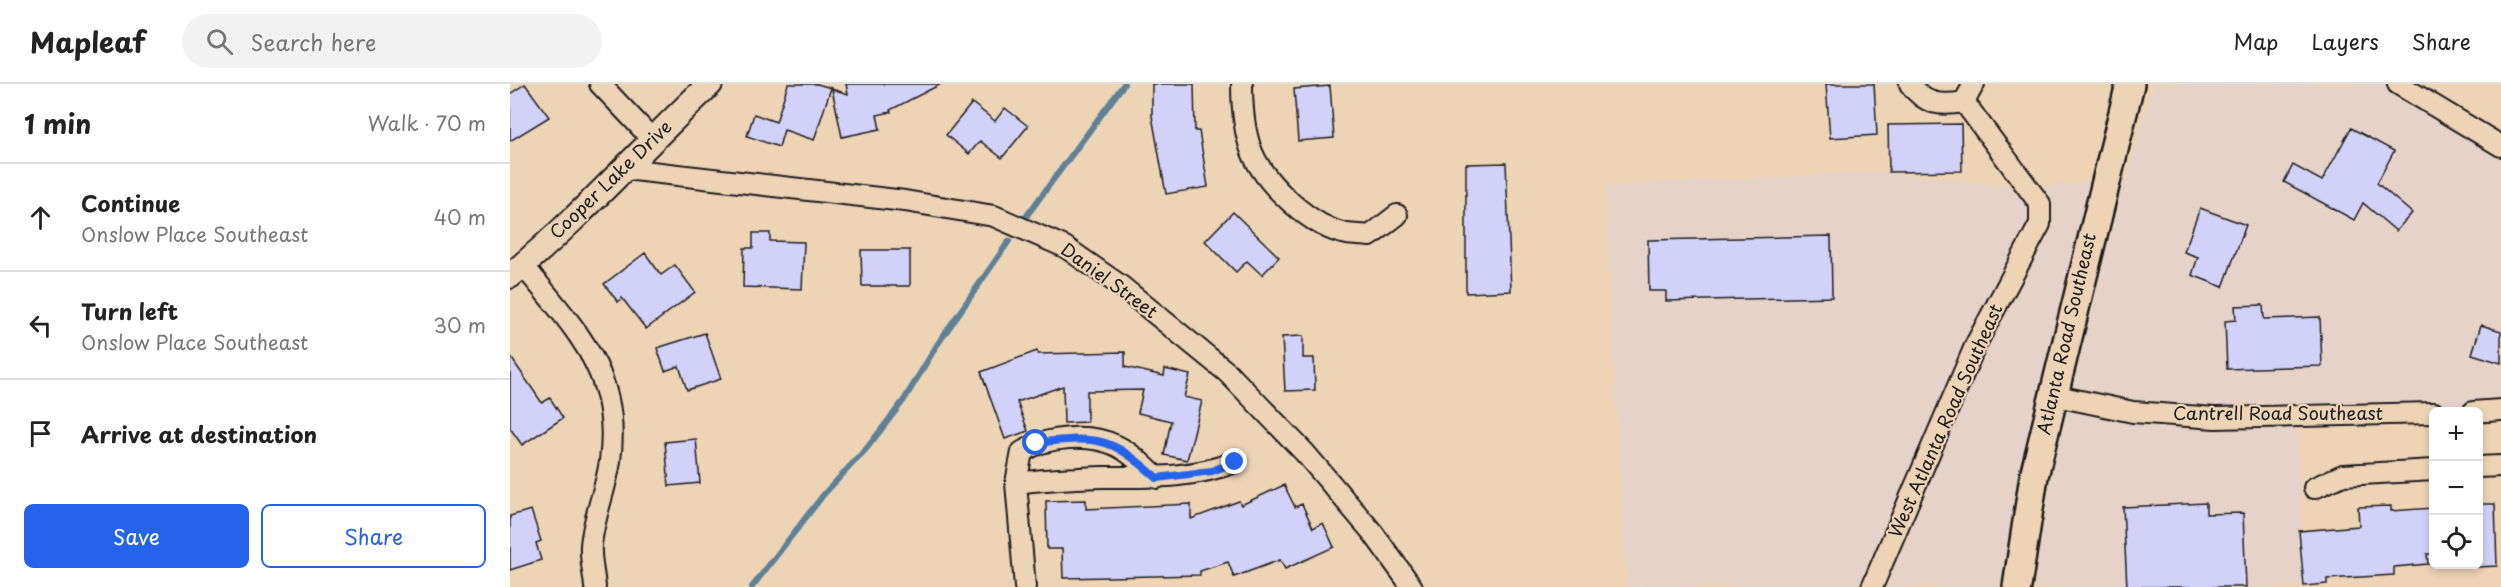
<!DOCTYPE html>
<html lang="en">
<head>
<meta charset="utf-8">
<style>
  body { margin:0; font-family:"Playpen Sans",sans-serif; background:#f2f2f2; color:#222 }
  .controls { position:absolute; right:18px; bottom:18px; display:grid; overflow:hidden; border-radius:9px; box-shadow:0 3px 9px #0003 }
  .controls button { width:54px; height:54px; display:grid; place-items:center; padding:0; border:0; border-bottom:2px solid #e0e0e0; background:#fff; color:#222; font:30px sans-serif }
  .stop { position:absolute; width:18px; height:18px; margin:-14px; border:4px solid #2563eb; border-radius:50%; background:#fff }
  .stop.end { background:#2563eb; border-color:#fff; box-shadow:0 2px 6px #0008 }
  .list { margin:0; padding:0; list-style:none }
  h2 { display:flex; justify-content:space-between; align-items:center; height:78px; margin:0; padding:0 24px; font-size:26px }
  h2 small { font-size:20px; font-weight:400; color:#767676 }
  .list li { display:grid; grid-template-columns:39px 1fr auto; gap:18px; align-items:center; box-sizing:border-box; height:108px; padding:0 24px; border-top:2px solid #e0e0e0 }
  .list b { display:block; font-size:22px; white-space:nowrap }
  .list p { margin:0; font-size:20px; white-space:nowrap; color:#767676 }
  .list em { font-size:20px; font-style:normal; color:#767676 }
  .actions { display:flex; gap:12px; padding:18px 24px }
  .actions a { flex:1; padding:14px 0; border:2px solid #2563eb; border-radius:9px; text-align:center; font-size:21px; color:#2563eb }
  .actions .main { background:#2563eb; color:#fff }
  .icon { flex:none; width:33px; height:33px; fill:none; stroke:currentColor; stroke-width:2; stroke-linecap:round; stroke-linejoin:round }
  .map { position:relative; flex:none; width:1991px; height:503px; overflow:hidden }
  header { display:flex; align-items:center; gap:36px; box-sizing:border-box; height:84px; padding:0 30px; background:#fff; border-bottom:2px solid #e0e0e0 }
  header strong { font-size:28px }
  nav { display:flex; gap:33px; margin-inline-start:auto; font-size:21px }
  .search { width:420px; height:54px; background:#f2f2f2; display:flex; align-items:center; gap:15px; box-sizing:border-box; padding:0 21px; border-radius:33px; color:#767676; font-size:22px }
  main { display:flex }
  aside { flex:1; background:#fff }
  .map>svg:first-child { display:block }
</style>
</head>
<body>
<header>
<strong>Mapleaf</strong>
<div class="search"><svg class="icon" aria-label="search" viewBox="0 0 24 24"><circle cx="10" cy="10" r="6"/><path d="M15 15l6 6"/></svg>Search here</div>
<nav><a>Map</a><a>Layers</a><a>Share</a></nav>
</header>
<main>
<aside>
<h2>1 min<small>Walk · 70 m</small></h2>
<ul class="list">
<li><svg class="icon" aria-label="ahead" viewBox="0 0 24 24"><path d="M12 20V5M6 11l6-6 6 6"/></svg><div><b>Continue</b><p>Onslow Place Southeast</p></div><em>40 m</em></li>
<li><svg class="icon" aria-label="left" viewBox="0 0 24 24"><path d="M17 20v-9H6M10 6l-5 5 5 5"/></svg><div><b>Turn left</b><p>Onslow Place Southeast</p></div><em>30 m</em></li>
<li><svg class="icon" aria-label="arrive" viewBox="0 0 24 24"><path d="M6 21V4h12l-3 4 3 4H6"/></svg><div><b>Arrive at destination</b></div></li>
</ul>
<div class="actions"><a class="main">Save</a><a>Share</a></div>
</aside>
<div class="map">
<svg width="1991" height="503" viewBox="0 0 1991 503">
  <rect width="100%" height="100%" fill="#edd4b5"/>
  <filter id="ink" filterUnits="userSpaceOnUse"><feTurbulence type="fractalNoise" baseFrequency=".0167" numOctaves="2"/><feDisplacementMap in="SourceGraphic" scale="12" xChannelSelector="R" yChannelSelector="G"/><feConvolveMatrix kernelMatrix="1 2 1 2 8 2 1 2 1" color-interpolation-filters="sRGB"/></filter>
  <g filter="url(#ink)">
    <polygon fill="#e5d3ca" points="1644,0 1890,0 1991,56 1991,338 1969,336 1968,328 1924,328 1923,333 1785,322 1795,503 1116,503 1095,102 1367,88 1510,103 1616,97"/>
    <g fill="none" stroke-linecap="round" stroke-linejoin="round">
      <g stroke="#5e8197" stroke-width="6">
        <polyline points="515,134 614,0"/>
        <polyline points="242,503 314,410 357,364 394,316 427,261 499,157"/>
      </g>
    </g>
    <g fill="#d1d1fa" stroke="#1c1c1c" stroke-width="1.5">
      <polygon points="15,0 39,33 0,57 0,10"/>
      <polygon points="278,0 307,0 321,4 304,56 274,46 269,63 237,52 244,30 266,38"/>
      <polygon points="336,0 431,0 380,26 381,28 367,31 370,45 332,53 322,5 338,10"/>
      <polygon points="642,0 684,0 685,47 689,47 698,103 656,110 642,32"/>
      <polygon points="1316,0 1364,0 1367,51 1320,54"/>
      <polygon points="820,2 824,54 788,57 784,5"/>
      <polygon points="462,19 485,37 495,24 518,42 492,74 470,57 459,70 436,51"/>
      <polygon points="1451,40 1452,87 1379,88 1378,41"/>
      <polygon points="1841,44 1884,67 1867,99 1902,129 1886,147 1853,119 1844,136 1774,98 1783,81 1812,97"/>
      <polygon points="996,79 1001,207 956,209 956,80"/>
      <polygon points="1690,124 1736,141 1713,203 1682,191 1688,173 1674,168"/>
      <polygon points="723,128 769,173 752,191 737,177 726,188 695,157"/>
      <polygon points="243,149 260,149 260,157 294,158 292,205 233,203 234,164 243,164"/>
      <polygon points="1321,152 1322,213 1156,217 1156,207 1139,207 1138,156"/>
      <polygon points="351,166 400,166 400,202 352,202"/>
      <polygon points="135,169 151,191 165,181 185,208 136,245 112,214 108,218 94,200"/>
      <polygon points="1753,221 1754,235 1810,233 1812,282 1717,285 1715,237 1726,236 1725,222"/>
      <polygon points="1971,241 1991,247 1991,279 1962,270"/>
      <polygon points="195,249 211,295 177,306 169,282 155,287 147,264"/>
      <polygon points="793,252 793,274 804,274 805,306 775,307 772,253"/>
      <polygon points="527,267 528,270 615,268 615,283 654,292 655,285 680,291 674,313 692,317 677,376 654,371 661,337 628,329 633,306 577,307 577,338 554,339 553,302 507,318 518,347 495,355 471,288"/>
      <polygon points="0,272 32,319 40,314 53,334 12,361 0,344"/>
      <polygon points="186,355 190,399 159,402 155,358"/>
      <polygon points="774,401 785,423 792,420 803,444 813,439 824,463 775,485 770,476 724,493 718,478 690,487 690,491 553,494 552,465 537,465 536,417 576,416 576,425 681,420 681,435 729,417 731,421"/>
      <polygon points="1696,419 1696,430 1733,429 1736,503 1617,503 1613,423"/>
      <polygon points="1968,420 1985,420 1987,482 1968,483"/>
      <polygon points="1881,422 1881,427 1923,424 1923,470 1917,470 1918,480 1884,483 1884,491 1817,495 1817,500 1794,502 1789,447 1849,442 1848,423"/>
      <polygon points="21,426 31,457 26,459 31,476 0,486 0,432"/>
    </g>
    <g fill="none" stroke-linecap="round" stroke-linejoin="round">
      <g stroke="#1c1c1c" stroke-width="24">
        <g id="minor">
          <polyline points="90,0 142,55"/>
          <path d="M732,0C732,22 734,48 742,68C755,100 802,144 837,150C844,151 852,151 860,152L887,131"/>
          <path d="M1400,0C1415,21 1430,22 1454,18L1464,0"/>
          <polyline points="1888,0 1991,62"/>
          <polyline points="115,85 395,117 484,132 555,163 611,202 718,289 795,369 863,449 902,503"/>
          <path d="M13,181C64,245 112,288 100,377C96,406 83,434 81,462C80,475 84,490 85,503"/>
          <polyline points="1542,311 1623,328 1705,334 1924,329"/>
          <polyline points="1963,328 1991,326"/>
          <polyline points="1968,383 1991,382"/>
          <path d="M506,399C535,395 564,394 593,393C640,393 681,395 725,378"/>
          <polyline points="1804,404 1833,391 1924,386"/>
          <path d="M515,503L506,399L512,368C537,352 580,349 607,362C622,369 635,383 647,394"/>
          <polyline points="1362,503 1466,260 1530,140 1530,120 1454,18"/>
        </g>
      </g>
      <g stroke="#1c1c1c" stroke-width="28">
        <path id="tertiary" d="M0,192C71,133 133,63 200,0"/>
      </g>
      <g stroke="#1c1c1c" stroke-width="32">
        <polyline id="secondary" points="1507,503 1524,392 1620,0"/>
      </g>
      <use href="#minor" stroke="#edd4b5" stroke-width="20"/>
      <use href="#tertiary" stroke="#edd4b5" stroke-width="24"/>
      <use href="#secondary" stroke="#edd4b5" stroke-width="27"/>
    </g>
  </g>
  <g fill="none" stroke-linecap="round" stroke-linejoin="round" filter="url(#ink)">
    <path stroke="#2563eb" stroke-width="8" d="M526,359C588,352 600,352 647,394L702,387L725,378"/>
  </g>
  <g text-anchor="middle" stroke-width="4.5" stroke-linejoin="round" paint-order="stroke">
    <g font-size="18" fill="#1c1c1c" stroke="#edd4b5">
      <text transform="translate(101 96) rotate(-44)" y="6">Cooper Lake Drive</text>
      <text transform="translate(599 197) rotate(36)" y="6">Daniel Street</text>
      <text transform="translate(1557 250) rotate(-77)" y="6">Atlanta Road Southeast</text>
      <text x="1768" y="336">Cantrell Road Southeast</text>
      <text transform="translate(1436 337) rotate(-66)" y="6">West Atlanta Road Southeast</text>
    </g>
  </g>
</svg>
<div class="controls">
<button>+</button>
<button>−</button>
<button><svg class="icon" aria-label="locate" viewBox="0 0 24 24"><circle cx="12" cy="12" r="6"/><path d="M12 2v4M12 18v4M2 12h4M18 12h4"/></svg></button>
</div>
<div class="stop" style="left:526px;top:359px"></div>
<div class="stop end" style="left:725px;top:378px"></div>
</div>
</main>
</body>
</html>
